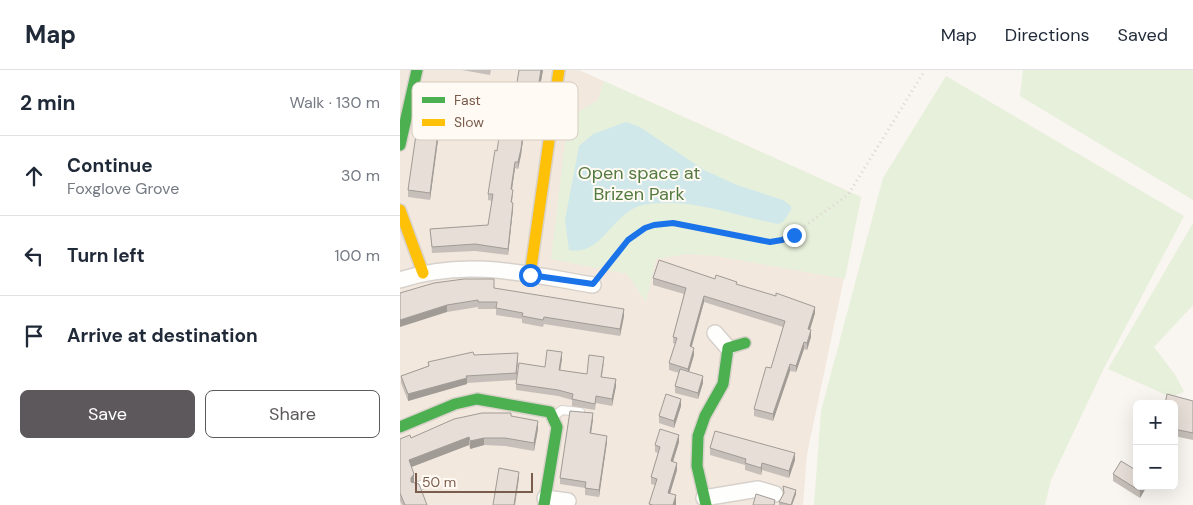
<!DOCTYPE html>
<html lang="en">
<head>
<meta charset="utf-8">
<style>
  body { margin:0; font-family:"DM Sans",sans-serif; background:#f6f6f7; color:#1f2937 }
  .controls { position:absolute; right:15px; bottom:15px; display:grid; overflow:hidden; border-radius:8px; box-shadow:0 5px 20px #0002 }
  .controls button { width:45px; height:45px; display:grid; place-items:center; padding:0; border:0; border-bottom:1px solid #e0e1e3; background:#fff; color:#1f2937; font:25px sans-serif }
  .scale { position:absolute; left:15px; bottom:12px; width:118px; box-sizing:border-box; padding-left:5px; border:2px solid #7a5c4d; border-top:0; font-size:14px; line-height:18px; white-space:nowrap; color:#7a5c4d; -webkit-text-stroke:4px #fffaf3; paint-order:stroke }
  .stop { position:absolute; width:15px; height:15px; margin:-11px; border:4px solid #1a73e8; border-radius:50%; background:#fff }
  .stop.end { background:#1a73e8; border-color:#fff; box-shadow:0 1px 5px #0008 }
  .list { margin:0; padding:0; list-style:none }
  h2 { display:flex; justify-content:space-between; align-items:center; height:65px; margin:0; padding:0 20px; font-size:21px }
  h2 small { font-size:16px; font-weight:400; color:#747a83 }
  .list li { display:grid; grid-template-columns:32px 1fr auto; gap:15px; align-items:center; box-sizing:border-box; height:80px; padding:0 20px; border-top:1px solid #e0e1e3 }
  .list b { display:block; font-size:19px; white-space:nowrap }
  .list p { margin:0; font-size:16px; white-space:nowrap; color:#747a83 }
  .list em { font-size:16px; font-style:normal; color:#747a83 }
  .actions { display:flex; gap:10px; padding:15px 20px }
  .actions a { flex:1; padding:11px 0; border:1px solid #5c585b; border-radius:8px; text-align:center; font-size:18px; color:#5c585b }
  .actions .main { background:#5c585b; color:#fff }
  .icon { flex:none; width:28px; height:28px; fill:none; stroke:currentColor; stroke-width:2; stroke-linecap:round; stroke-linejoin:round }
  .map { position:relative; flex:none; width:793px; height:435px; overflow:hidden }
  header { display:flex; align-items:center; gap:30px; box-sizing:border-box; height:70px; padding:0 25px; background:#fff; border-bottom:1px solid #e0e1e3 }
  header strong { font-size:24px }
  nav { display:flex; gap:28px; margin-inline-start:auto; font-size:18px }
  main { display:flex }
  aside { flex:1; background:#fff }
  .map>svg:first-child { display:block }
</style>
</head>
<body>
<header>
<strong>Map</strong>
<nav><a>Map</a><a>Directions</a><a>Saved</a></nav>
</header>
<main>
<aside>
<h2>2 min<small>Walk · 130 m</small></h2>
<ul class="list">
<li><svg class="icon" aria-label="ahead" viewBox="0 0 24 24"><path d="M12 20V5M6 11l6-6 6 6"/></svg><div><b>Continue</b><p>Foxglove Grove</p></div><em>30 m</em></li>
<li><svg class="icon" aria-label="left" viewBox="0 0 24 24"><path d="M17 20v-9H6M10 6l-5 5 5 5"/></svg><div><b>Turn left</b></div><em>100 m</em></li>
<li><svg class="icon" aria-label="arrive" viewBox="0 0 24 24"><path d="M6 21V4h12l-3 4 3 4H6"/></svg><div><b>Arrive at destination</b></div></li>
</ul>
<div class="actions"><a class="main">Save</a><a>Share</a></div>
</aside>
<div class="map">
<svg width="793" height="435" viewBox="0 0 793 435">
  <rect width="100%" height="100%" fill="#f9f5f0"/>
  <polygon fill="#f2e8de" points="0,0 179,0 461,127 407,384 403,435 0,435"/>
  <g fill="#e7f0db">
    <polygon points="623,0 793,0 793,130 620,26"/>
    <polygon points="546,6 784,146 704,298 651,410 645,435 414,435 421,341 483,108"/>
    <polygon points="204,11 461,127 445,209 316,186 287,184 256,189 246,232 227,204 151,189 168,48 198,30"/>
    <polygon points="793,153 793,235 754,277 776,306 784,322 771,327 708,299"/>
  </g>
  <path fill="#d0e8ea" d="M226,52L240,57L304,100L337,115L383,130L391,136V140L383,152L378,154C335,146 287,126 243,135C212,142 202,187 169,180L165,150L179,76L193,64Z"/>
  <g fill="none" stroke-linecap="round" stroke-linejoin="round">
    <g stroke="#d7d1cb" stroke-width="10">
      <g id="lane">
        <polyline points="154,346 162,340 180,342"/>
        <polyline points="16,417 29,412"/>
      </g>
    </g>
    <g stroke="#d7d1cb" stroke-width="18">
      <g id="street">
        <path d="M0,210C66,188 127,204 193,215"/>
        <polyline points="315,263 328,278"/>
        <polyline points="145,428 168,431"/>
        <polyline points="304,428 358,419 375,424"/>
      </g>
    </g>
    <g stroke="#d9d2cb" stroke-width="14">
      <g id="fast">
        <polyline points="0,75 17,0"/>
        <polyline points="0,357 55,334 77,329 150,342 157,357 144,435"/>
        <polyline points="306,435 297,396 298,366 305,346 323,314 328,278 345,273"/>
      </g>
    </g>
    <g stroke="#d9d2cb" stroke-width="14">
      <g id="slow">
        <polyline points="0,140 23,203"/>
        <polyline points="130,205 159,0"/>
      </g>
    </g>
    <polyline stroke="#dcd5d0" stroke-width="3" stroke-dasharray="1 4" stroke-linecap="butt" points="201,204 228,170 245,158 254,155 273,153 370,171 388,168 448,125 525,0"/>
    <use href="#lane" stroke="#fefefd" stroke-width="8"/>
    <use href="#street" stroke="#fefefd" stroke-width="15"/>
    <use href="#fast" stroke="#4caf50" stroke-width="11"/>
    <use href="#slow" stroke="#ffc107" stroke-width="11"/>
  </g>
  <g fill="#c6bfb9">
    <polygon points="62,0 91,0 90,5"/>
    <polygon points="119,0 143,0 133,55 125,54 121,85 118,99 115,98 112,119 113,126 112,132 113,139 108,185 75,181 32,183 30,159 88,155 92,131 88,130 88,124 97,81 110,56"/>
    <polygon points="42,40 30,130 8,127 8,120"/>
    <polygon points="253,208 315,209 337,214 415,243 410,260 411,267 407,280 404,279 396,302 390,301 373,351 354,346 354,339 371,298 383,257 304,232 291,277 294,285 289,302 303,313 298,329 275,323 275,316 279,303 269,300 269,293 275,274 273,273 273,267 284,224 253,215"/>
    <polygon points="94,218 224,246 220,266 144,254 143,257 122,253 122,249 96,245 96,239 78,239 78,237 47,242 0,223"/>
    <polygon points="74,285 118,290 116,310 67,313 67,314 8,331 1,313 1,306 28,296 28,292"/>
    <polygon points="162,289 160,301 187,304 204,293 202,307 216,316 212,336 196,333 195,340 172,336 172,330 158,326 116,320 116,314 145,297"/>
    <polygon points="793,331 793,370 774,366 774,334"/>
    <polygon points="281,336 274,358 259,353 259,346"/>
    <polygon points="111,346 138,359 134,381 105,376 84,375 70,379 69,375 11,397 14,412 13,412 27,435 2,435 0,431 0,369 11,368"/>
    <polygon points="193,349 191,364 207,372 199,427 185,425 185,418 160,414 160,408"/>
    <polygon points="279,372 273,392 277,400 270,424 276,432 276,435 249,435 255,415 251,414 251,407 258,383 255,382 255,375"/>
    <polygon points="310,378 395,390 389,408 362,400 361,405 345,400 345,395 310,385"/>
    <polygon points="734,399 747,416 740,428 713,411 713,404"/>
    <polygon points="383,416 396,424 392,435 379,435 379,432 384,423"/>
  </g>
  <g fill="#a19b96">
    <polygon points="141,0 143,0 133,55 133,49"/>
    <polygon points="42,33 42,40 30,130 30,123"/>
    <polygon points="125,48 125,54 121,85 118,99 118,92"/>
    <polygon points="115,92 115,98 111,126 111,119"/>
    <polygon points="113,133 113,139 108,185 108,179"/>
    <polygon points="304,226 304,232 290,283 290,276"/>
    <polygon points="47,235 47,242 0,257 0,250"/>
    <polygon points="415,237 415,243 408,266 408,259"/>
    <polygon points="224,239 224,246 220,266 220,259"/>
    <polygon points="411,260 411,267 407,280 407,273"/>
    <polygon points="404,272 404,279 396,302 396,296"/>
    <polygon points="294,278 294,285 288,305 288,299"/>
    <polygon points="162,282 162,289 159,307 159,300"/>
    <polygon points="118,283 118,290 116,310 116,303"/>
    <polygon points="390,294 390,301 373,351 373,344"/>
    <polygon points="303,306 303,313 298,329 298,323"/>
    <polygon points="67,308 67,314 8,331 8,324"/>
    <polygon points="216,309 216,316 212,336 212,329"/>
    <polygon points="281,329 281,336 274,358 274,351"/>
    <polygon points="193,343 193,349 190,370 190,363"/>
    <polygon points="138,351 138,359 134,381 134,373"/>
    <polygon points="279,365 279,372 271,398 271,391"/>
    <polygon points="207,366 207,372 199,427 199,420"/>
    <polygon points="69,367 69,375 9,398 9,390"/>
    <polygon points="84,368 84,375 70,379 70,371"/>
    <polygon points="395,383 395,390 389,408 389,401"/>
    <polygon points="277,393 277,400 268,430 268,423"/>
    <polygon points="362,393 362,400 361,405 361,398"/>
    <polygon points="119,402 119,408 115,435 114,435"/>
    <polygon points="14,404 14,412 11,416 11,408"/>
    <polygon points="743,416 747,416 740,428 740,421"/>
    <polygon points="396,420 396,424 392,435 391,435"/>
    <polygon points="276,425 276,435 273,435"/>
  </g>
  <g fill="#e6ded7" stroke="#a19b96">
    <polygon points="119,0 141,0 133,49 125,48 121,79 118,92 115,92 111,119 113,120 111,132 113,133 108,179 75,174 32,177 30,159 88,155 93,124 88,124 95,80 97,81 101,54 110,56"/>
    <polygon points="21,30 42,33 30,123 8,120"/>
    <polygon points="259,190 315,209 316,205 337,212 336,214 376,226 376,223 415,237 408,259 411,260 407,273 404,272 396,296 390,294 373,344 354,339 366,297 371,298 385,251 304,226 290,276 294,278 288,299 269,293 277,268 273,267 286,218 253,208"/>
    <polygon points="64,209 94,209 94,218 224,239 220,259 144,247 143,250 122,246 123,243 96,238 97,232 78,232 78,230 47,235 0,250 0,223 34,213"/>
    <polygon points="147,280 162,282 159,300 187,304 189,285 204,287 201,307 216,309 212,329 196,326 195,334 172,329 173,324 158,320 116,314 119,293 145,297"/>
    <polygon points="73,282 74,285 118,283 116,303 66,306 67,308 8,324 1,306 29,296 28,292"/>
    <polygon points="280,299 303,306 298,323 275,316"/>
    <polygon points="266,324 281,329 274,351 259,346"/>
    <polygon points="767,324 793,331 793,363 774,359 774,334 765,334"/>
    <polygon points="170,341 193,343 190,363 207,366 199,420 185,418 186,412 160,408"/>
    <polygon points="82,343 111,343 111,346 138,351 134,373 105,368 84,368 70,371 69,367 9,390 14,404 11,408 11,412 19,414 27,435 5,435 0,423 0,369 10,365 11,368 54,349"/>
    <polygon points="260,359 279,365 271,391 277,393 268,423 276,425 273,435 253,435 249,434 257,409 251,407 260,377 255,375"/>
    <polygon points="315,361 395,383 389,401 362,393 361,398 345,393 346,389 310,378"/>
    <polygon points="721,391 734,399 737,393 737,416 743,416 740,421 713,404"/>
    <polygon points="99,398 119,402 114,435 93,435"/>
    <polygon points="383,416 396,420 391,435 379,432 384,423"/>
    <polygon points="356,424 375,430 374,435 353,435"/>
  </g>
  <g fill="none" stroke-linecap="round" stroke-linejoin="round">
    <polyline stroke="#1a73e8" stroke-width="6" points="130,205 193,214 228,170 245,158 254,155 273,153 370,172 382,170 394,165"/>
  </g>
  <g text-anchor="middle" stroke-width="4" stroke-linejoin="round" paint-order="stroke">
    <g font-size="18" fill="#537a41" stroke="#fffaf3">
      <text x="239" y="109">Open space at<tspan x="239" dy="21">Brizen Park</tspan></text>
    </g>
  </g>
  <rect x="12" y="12" width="166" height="58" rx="8" fill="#fffaf3" stroke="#d7cbc1" stroke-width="1"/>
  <rect x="22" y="27" width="23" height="6" fill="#4caf50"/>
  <rect x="22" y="49" width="23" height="7" fill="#ffc107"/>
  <g font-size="14" fill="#7a5c4d">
    <text x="54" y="35">Fast</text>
    <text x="54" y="57">Slow</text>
  </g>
</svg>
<div class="controls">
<button>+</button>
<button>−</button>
</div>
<div class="scale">50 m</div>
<div class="stop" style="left:130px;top:205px"></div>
<div class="stop end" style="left:394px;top:165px"></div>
</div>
</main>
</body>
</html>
